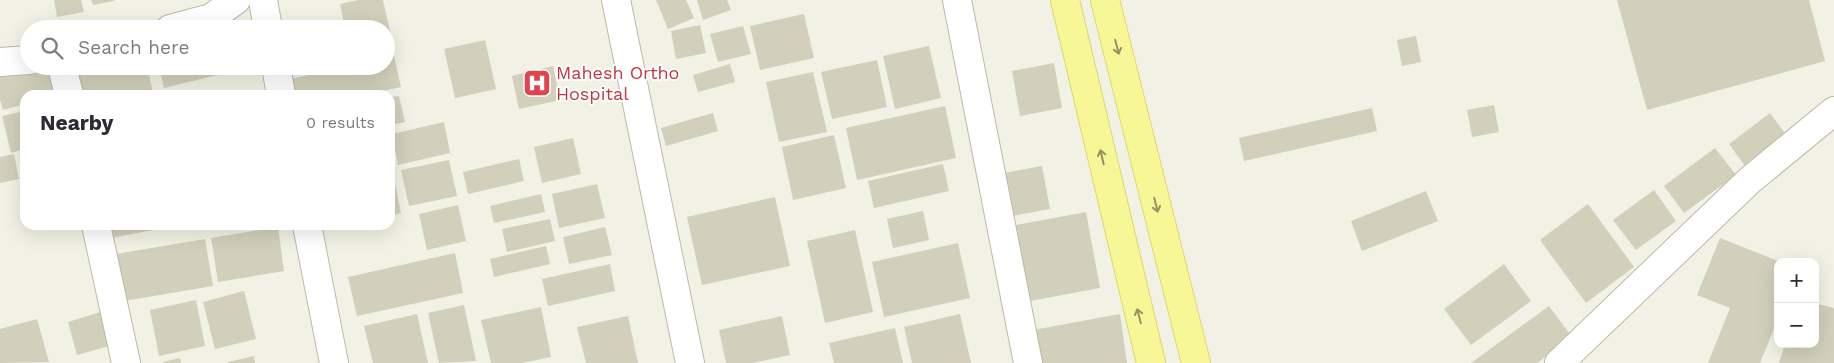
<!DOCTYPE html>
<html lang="en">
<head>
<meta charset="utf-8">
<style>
  body { margin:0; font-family:"Work Sans",sans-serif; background:#f2f2f3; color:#2b2b33 }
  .controls { position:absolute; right:15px; bottom:15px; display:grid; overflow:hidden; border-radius:10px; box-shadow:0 5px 20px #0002 }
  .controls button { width:45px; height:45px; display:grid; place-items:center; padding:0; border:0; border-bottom:1px solid #e1e1e2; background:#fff; color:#2b2b33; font:25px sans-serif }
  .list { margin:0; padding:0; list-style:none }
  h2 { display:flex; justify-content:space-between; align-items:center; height:65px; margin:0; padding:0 20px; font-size:21px }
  h2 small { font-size:16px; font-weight:400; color:#7c7c81 }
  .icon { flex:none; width:28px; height:28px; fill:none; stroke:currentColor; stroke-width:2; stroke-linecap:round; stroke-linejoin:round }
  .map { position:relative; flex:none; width:1834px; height:363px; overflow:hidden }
  .search { position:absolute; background:#fff; box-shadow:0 5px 20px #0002; left:20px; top:20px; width:375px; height:55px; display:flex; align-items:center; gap:12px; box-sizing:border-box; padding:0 18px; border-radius:28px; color:#7c7c81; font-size:19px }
  .panel { position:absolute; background:#fff; box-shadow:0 5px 20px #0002; left:20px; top:90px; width:375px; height:140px; border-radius:15px }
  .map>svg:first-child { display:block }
</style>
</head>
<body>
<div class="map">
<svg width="1834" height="363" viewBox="0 0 1834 363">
  <rect width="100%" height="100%" fill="#f1f1e5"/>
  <g fill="#d2cfbb">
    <polygon points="54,0 81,0 84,12 57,17"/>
    <polygon points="91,0 114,0 114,1 93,5"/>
    <polygon points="358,0 383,0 394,49 386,51 386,29 345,29 340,4"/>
    <polygon points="656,0 686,0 694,18 668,29"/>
    <polygon points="697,0 727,0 731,10 703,20"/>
    <polygon points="1617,0 1809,0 1825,61 1647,110"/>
    <polygon points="804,14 814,58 760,70 750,26"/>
    <polygon points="336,25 337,29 322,29 322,28"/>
    <polygon points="700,25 706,53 676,59 671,31"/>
    <polygon points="743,26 751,54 718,62 710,34"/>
    <polygon points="1416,36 1421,62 1402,66 1397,40"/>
    <polygon points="485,40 496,89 455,98 444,49"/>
    <polygon points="929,46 941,98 895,109 883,56"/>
    <polygon points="394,56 401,87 365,95 295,95 291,79 348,66 386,66 386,58"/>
    <polygon points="877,60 887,107 832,119 821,72"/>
    <polygon points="1054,63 1062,108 1020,116 1012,71"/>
    <polygon points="730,64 735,82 698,92 693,75"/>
    <polygon points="29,66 52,66 55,95 25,95 25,104 3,110 0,100 0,69"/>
    <polygon points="66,66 147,66 153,93 144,95 72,95"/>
    <polygon points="159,66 233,66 234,71 164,88"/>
    <polygon points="282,66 311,66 311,67 284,73"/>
    <polygon points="553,66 560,100 519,109 512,76"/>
    <polygon points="813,72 827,132 779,142 766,82"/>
    <polygon points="399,96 405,122 390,125 390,97"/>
    <polygon points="1494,105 1499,132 1472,137 1467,110"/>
    <polygon points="945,106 956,158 857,180 846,128"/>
    <polygon points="1372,108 1377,131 1244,161 1239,138"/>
    <polygon points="25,111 25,149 11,153 2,116"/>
    <polygon points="713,113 718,131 666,146 661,128"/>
    <polygon points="1770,113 1790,140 1748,170 1729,144"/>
    <polygon points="444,122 450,153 398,165 392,134"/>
    <polygon points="834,135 846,188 793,200 782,147"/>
    <polygon points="573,138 581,174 542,183 534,147"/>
    <polygon points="1715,148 1736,175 1684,213 1664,186"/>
    <polygon points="14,154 19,179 0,183 0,157"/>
    <polygon points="519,159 524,181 468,194 463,172"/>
    <polygon points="449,160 457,196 409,206 401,170"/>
    <polygon points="943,164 949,191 874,208 868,181"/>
    <polygon points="1042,166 1050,209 1001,218 993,175"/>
    <polygon points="390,173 393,173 401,213 390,216"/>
    <polygon points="597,184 605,218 559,228 552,194"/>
    <polygon points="1654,190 1676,221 1636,250 1613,220"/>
    <polygon points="1426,191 1438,221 1362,251 1351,221"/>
    <polygon points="541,194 545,212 494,223 490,206"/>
    <polygon points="775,197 790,266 702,285 687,217"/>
    <polygon points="1588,204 1634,267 1586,303 1540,240"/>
    <polygon points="458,205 466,241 427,250 419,214"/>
    <polygon points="923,211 929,240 893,248 887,219"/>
    <polygon points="1086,212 1100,288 1030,301 1016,225"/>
    <polygon points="550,219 555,241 507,252 502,229"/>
    <polygon points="99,225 152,225 153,230 101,240"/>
    <polygon points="278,227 284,271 218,282 211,238"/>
    <polygon points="605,227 612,255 569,264 563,237"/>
    <polygon points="855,230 873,312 825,323 807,241"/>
    <polygon points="1720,238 1778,261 1778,319 1760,363 1708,363 1730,308 1697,295"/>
    <polygon points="205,239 213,286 124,301 116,254"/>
    <polygon points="958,243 970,298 884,317 872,262"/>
    <polygon points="546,246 550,264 494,277 490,259"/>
    <polygon points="455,253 463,293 357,316 348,277"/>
    <polygon points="610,264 615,291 548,306 542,279"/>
    <polygon points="1504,264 1531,301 1471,345 1444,309"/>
    <polygon points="244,291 256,339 215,349 203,302"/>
    <polygon points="196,300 205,346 159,356 150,310"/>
    <polygon points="1815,303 1834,308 1834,363 1779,363 1785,344 1815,344"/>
    <polygon points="464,305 476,361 439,363 428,313"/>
    <polygon points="1549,306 1572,337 1537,363 1471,363"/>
    <polygon points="541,307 551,357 522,363 491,363 481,320"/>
    <polygon points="110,309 120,343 77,355 68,322"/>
    <polygon points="417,314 428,363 373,363 364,326"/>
    <polygon points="960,314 971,363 912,363 904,327"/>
    <polygon points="1120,314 1127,363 1036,363 1028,331"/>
    <polygon points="628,316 638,363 586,363 577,327"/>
    <polygon points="782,316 790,355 753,363 726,363 719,330"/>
    <polygon points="37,319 49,362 0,363 0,329"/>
    <polygon points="895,328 903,363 834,363 829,343"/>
    <polygon points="254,356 255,363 228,363 228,362"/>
    <polygon points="180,358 181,363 163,363 163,362"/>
  </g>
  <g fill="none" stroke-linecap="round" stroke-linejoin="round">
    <g stroke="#bcbba8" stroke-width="30">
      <g id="minor">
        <polyline points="263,0 268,29"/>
        <polyline points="616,0 690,363"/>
        <polyline points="957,0 1028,363"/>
        <polyline points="170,29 211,18 236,0"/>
        <polyline points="0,62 29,60"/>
        <polyline points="62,66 69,95"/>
        <polyline points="276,66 281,95"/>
        <polyline points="96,225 126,363"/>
        <polyline points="307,225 334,363"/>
        <polyline points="1559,363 1750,180 1834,111"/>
      </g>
    </g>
    <g stroke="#dbda69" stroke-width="30">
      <g id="primary">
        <polyline points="1065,0 1151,363"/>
        <polyline points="1105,0 1196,363"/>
      </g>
    </g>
    <use href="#minor" stroke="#fff" stroke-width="28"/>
    <use href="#primary" stroke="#f7f797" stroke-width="28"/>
  </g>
  <defs><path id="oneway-shaft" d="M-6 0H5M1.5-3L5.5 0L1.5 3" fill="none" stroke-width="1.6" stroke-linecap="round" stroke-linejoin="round" transform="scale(1.25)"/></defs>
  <g stroke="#949361">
    <use href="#oneway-shaft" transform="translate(1117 47) rotate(76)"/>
    <use href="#oneway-shaft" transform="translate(1102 157) rotate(-103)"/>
    <use href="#oneway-shaft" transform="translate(1156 205) rotate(76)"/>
    <use href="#oneway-shaft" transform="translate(1139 316) rotate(-104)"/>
  </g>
  <defs>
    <g id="hospital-square" transform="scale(1.4375)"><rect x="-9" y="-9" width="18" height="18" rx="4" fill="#e0444e" stroke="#fff"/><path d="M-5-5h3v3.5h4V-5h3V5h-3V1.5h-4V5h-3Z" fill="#fff"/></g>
  </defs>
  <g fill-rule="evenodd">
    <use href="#hospital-square" x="537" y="83"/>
  </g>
  <g text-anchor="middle" stroke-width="4" stroke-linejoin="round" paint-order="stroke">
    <g font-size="18" fill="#be3a42" stroke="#fff" text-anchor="start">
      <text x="556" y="79">Mahesh Ortho<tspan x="556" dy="21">Hospital</tspan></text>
    </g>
  </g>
</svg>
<div class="controls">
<button>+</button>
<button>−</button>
</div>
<div class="search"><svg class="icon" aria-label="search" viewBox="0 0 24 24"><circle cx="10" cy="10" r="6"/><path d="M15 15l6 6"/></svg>Search here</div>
<section class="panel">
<h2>Nearby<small>0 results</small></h2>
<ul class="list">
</ul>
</section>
</div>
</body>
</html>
